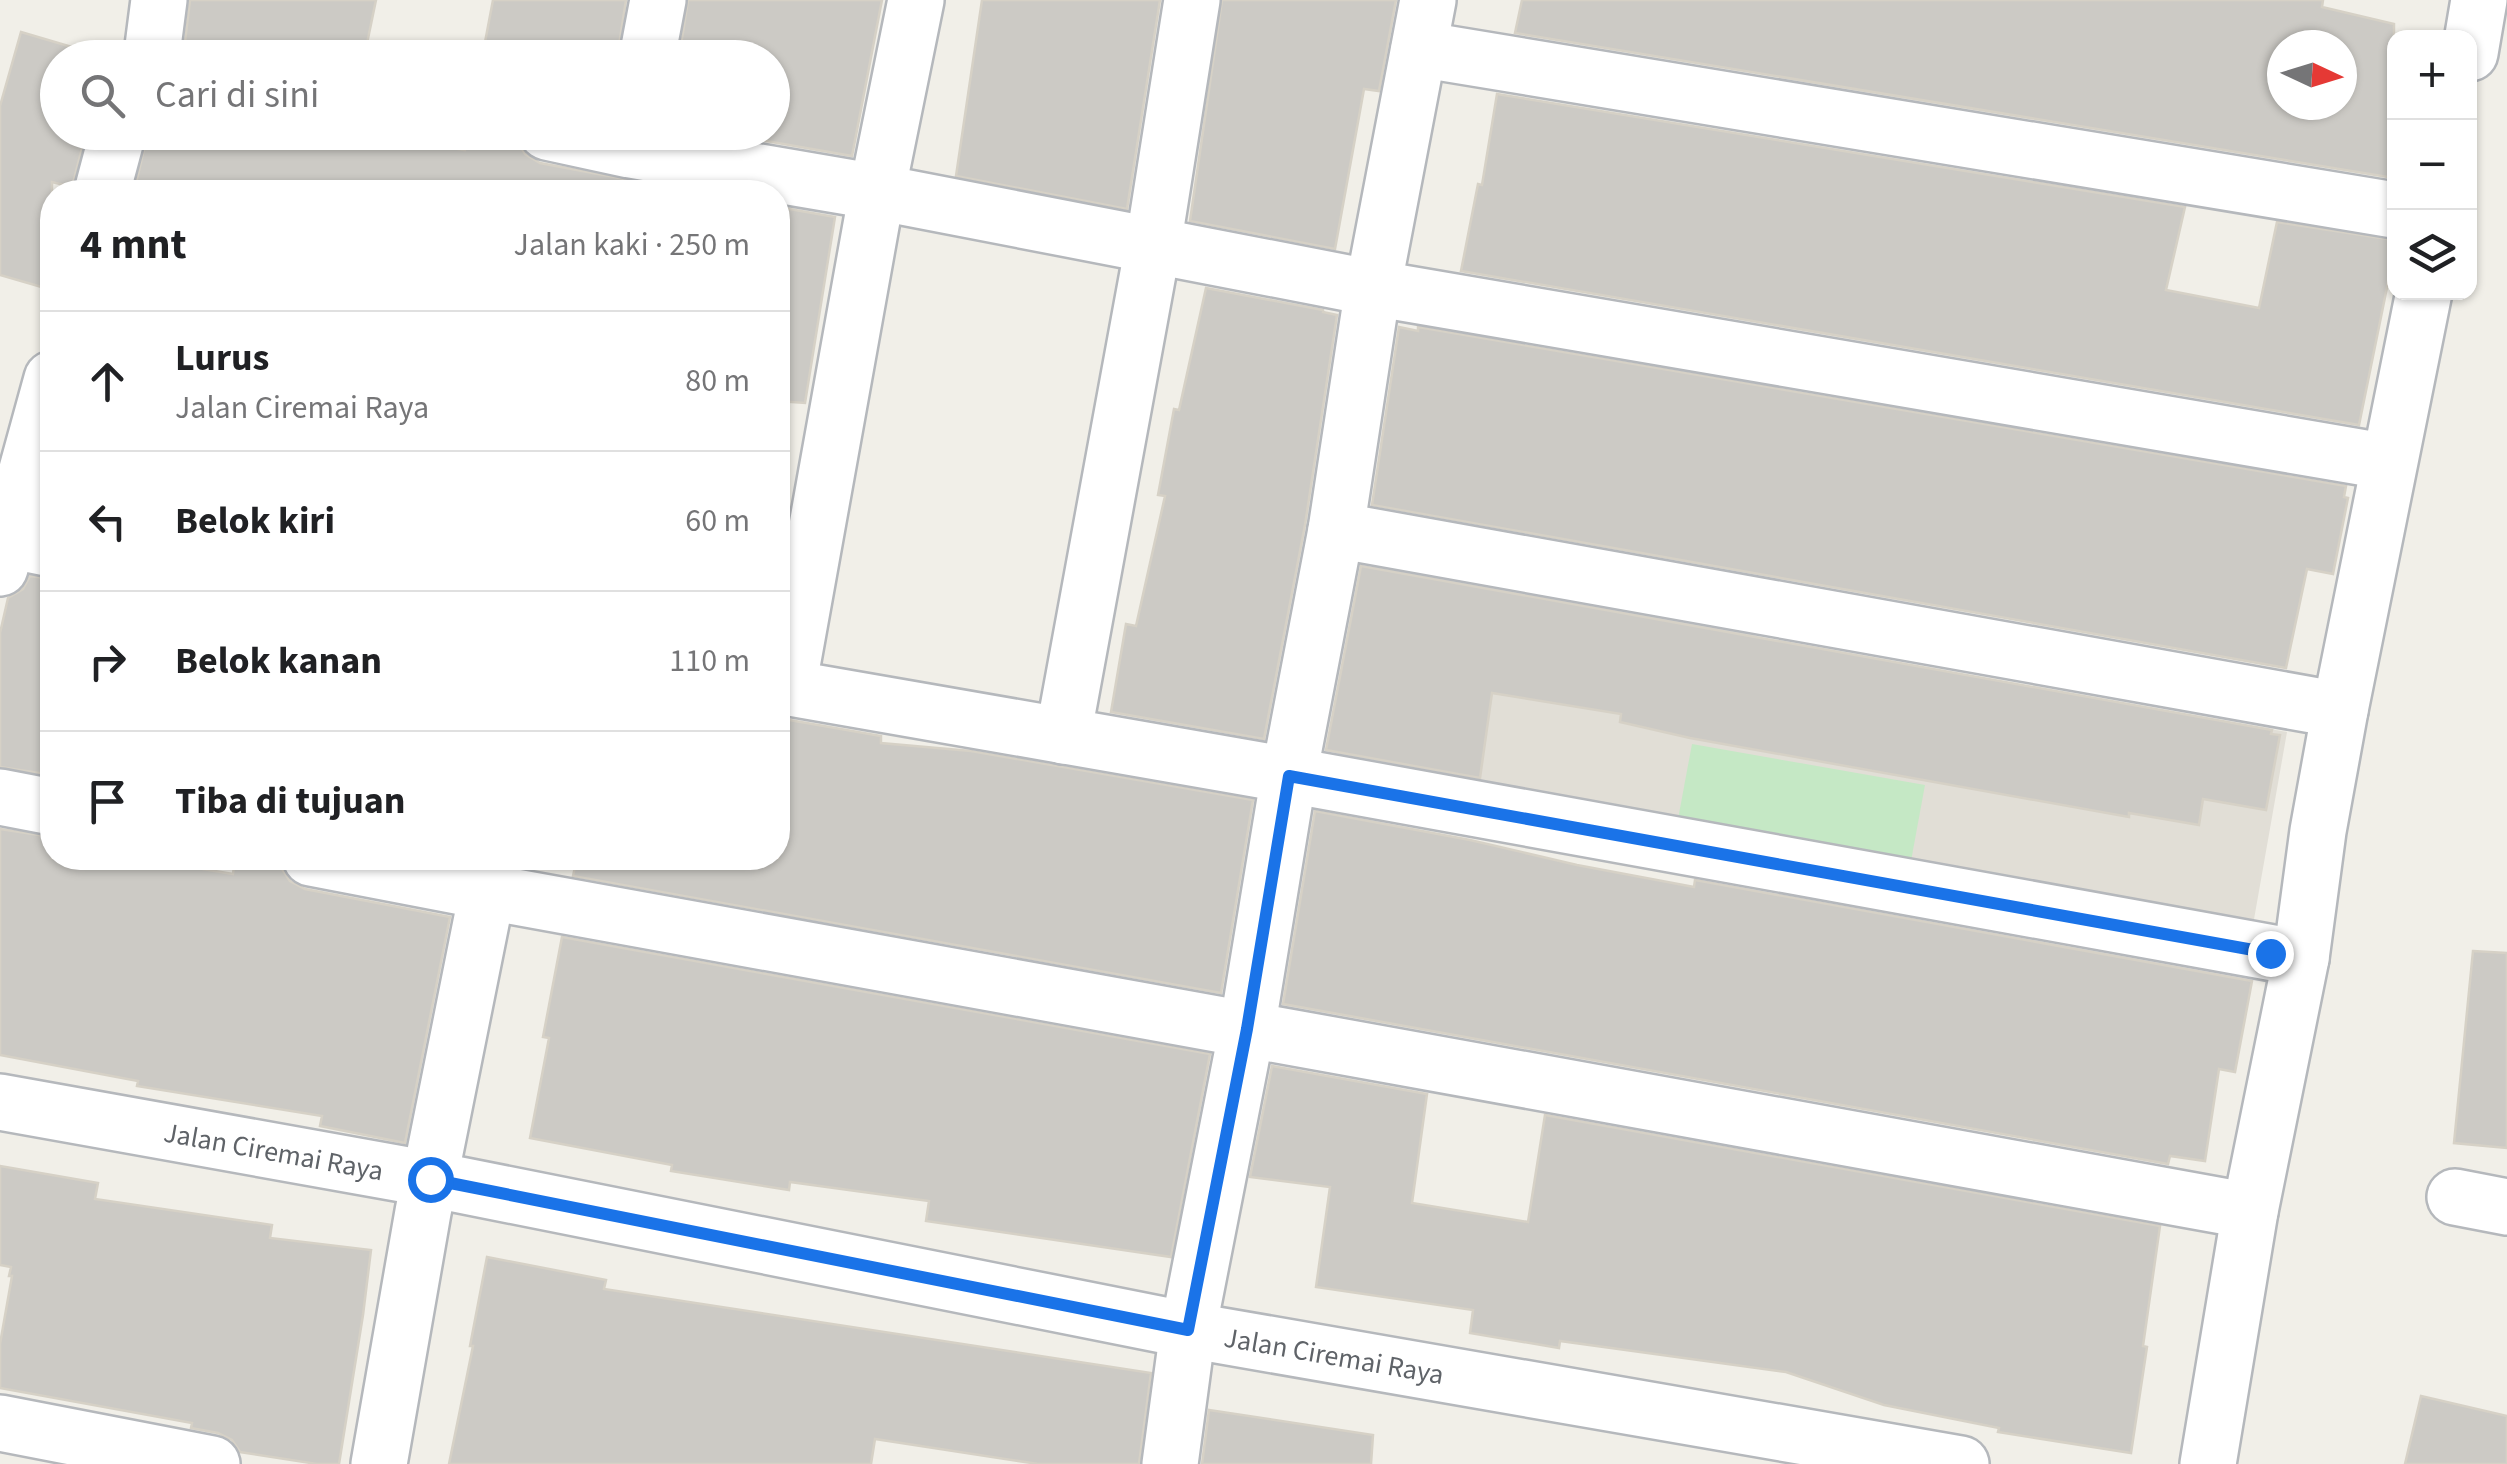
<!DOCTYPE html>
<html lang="id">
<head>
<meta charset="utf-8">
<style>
  body { margin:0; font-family:"Source Sans 3",sans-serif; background:#f2f2f2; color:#202124 }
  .controls { position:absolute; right:30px; top:30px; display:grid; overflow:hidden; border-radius:20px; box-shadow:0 2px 8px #0004 }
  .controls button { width:90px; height:90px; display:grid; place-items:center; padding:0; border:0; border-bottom:2px solid #e0e0e0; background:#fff; color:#202124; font:50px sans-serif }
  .compass { position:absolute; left:2267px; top:30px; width:90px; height:90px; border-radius:50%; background:#fff; box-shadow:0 2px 8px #0004; rotate:94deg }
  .stop { position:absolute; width:30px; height:30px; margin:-22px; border:8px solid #1a73e8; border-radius:50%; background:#fff }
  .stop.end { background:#1a73e8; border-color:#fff; box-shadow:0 2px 10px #0008 }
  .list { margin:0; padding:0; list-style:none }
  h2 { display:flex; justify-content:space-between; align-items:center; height:130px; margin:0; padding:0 40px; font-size:42px }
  h2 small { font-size:32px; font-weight:400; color:#757577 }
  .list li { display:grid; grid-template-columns:65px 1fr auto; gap:30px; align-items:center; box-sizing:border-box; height:140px; padding:0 40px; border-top:2px solid #e0e0e0 }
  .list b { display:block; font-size:38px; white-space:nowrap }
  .list p { margin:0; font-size:32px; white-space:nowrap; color:#757577 }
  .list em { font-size:32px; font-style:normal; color:#757577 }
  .icon { flex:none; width:55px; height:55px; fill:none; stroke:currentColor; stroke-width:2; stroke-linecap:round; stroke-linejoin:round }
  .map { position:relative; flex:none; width:2507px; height:1464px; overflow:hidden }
  .search { position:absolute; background:#fff; box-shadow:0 2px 8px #0004; left:40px; top:40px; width:750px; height:110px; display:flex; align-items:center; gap:25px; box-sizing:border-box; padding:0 35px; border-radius:55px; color:#757577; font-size:38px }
  .panel { position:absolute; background:#fff; box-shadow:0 2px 8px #0004; left:40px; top:180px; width:750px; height:690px; border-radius:40px }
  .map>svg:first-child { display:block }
</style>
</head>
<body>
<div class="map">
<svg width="2507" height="1464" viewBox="0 0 2507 1464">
  <rect width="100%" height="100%" fill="#f1efe8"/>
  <polygon fill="#e1ded6" points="1372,563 1691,618 1785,644 2287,732 2253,925 1337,756"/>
  <polygon fill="#c5e8c5" points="1692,744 1925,785 1911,861 1678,819"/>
  <g fill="#cccac5" stroke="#d6d1c6" stroke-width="2.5" fill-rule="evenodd">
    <polygon points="190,0 376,0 364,58 183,58"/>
    <polygon points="493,0 626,0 617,58 482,58"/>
    <polygon points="688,0 882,0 852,156 714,132 772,132 772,58 679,58"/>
    <polygon points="982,0 1160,0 1127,209 956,176"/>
    <polygon points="1222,0 1396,0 1379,91 1364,89 1335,249 1190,221"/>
    <path d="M1522,0H2323L2322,7L2394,24V178L1515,33ZM2282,45H2342V105H2282Z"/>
    <polygon points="21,32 109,58 58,58 58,132 86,132 72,187 52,182 52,290 0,275 0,106"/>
    <polygon points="1497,94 2185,207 2166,290 2259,308 2277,222 2394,240 2394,253 2359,425 1461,271 1478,184 1482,185"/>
    <polygon points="148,132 348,132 465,150 468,132 517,132 518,142 525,154 540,163 694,192 134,192"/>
    <polygon points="778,207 835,217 805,403 778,401"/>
    <polygon points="1206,288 1323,310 1323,312 1337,315 1305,525 1264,739 1111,712 1126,624 1136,626 1165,496 1158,495 1174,409 1179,410"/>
    <polygon points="1399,327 1418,331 1418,327 2346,486 2344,497 2348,498 2333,574 2307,569 2286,668 1372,505"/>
    <polygon points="1361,566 2272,730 2271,734 2280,735 2266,810 2203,799 2199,825 2129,813 2129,817 1690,738 1620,722 1621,714 1492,693 1480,778 1326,750"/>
    <polygon points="30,576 52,579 52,775 0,767 0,633 8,598 23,589"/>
    <polygon points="778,718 881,736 881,743 971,751 1253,800 1221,993 573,876 577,858 778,858"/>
    <polygon points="1315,811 1470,840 1577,865 1694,887 1695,880 2252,981 2235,1072 2219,1069 2205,1161 2170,1156 2168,1164 1283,1004"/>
    <polygon points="0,829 52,837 52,858 137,858 233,874 235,858 281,858 282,869 290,881 305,889 450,917 405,1143 320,1126 322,1116 137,1086 138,1081 0,1055"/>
    <polygon points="562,937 1210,1054 1171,1257 926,1221 929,1201 790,1182 789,1190 671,1171 672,1165 530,1138 549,1038 543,1037"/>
    <polygon points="2473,951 2507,953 2507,1148 2454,1143"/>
    <polygon points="1272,1066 1427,1094 1412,1203 1528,1222 1545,1115 2160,1226 2143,1346 2147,1347 2131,1453 1998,1432 1999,1428 1884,1405 1786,1372 1560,1341 1559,1348 1470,1333 1473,1310 1316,1287 1330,1187 1250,1177"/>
    <polygon points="0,1166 98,1183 95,1199 272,1225 270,1238 371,1250 363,1315 339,1464 317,1464 240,1452 232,1440 218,1433 191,1428 192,1423 0,1388 0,1344 12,1276 9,1276 11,1267 0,1265"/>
    <polygon points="487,1257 606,1280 604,1289 1151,1373 1139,1464 1038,1464 875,1439 871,1464 449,1464 473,1346 470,1346"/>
    <polygon points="2421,1396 2507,1416 2507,1464 2405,1464"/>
    <polygon points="1209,1410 1373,1435 1371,1464 1202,1464"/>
  </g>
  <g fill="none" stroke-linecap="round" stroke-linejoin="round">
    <g stroke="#b5b8bc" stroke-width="60">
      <g id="minor">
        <polyline points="1419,49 2394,210"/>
        <polyline points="2470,53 2479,0"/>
        <polyline points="152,54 159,0"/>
        <polyline points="647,58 658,0"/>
        <polyline points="547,132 630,150 877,192 1373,288 2389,462"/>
        <polyline points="102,192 118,132"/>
        <polyline points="1336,530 2340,710"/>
        <polyline points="8,540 52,549"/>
        <polyline points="0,568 52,379"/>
        <polyline points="778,686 1289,775 2301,958"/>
        <polyline points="788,688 877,192 916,0"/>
        <polyline points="1063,736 1153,246 1192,0"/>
        <polyline points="0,797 52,807"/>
        <polyline points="311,858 488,892 2250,1211"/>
        <path id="s1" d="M0,1102L430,1179L1188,1330L1961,1464"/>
        <polyline points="2455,1197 2507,1207"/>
        <polyline points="0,1423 212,1464"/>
        <polyline points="379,1464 423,1212 494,858"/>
        <polyline points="1170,1464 1188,1330 1247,1029 1289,775 1336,530 1373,288 1428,0"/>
        <polyline points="2208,1464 2250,1211 2301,958 2318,831 2340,710 2424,292"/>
      </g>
    </g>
    <use href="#minor" stroke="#fff" stroke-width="55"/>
  </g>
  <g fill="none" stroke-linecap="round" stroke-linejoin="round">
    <polyline stroke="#1a73e8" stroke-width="12" points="430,1179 1188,1330 1247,1029 1289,776 2270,953"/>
  </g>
  <g text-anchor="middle" stroke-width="8" stroke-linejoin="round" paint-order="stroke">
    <g font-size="28" fill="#5f6368" stroke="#fff">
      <text dy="10" stroke="none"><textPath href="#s1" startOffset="278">Jalan Ciremai Raya</textPath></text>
      <text dy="10" stroke="none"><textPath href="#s1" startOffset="1358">Jalan Ciremai Raya</textPath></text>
    </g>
  </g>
</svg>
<div class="controls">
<button>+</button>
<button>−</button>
<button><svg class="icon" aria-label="layers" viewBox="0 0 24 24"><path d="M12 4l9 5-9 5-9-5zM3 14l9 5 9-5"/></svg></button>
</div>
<svg class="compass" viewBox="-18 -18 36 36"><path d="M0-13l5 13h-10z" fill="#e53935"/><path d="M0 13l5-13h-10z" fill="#757577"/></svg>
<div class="stop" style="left:430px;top:1179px"></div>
<div class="stop end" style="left:2270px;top:953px"></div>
<div class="search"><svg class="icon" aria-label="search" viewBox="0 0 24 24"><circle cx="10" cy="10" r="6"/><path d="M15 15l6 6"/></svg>Cari di sini</div>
<section class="panel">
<h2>4 mnt<small>Jalan kaki · 250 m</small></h2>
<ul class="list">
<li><svg class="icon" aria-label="ahead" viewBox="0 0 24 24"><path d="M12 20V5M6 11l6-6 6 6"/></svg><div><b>Lurus</b><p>Jalan Ciremai Raya</p></div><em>80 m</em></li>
<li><svg class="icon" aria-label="left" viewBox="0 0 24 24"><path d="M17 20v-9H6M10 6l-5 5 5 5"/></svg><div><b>Belok kiri</b></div><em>60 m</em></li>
<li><svg class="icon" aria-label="right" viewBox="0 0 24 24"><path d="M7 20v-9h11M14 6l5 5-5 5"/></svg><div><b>Belok kanan</b></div><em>110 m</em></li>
<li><svg class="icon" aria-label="arrive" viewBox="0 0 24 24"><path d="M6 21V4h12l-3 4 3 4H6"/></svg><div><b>Tiba di tujuan</b></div></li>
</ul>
</section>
</div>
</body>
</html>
